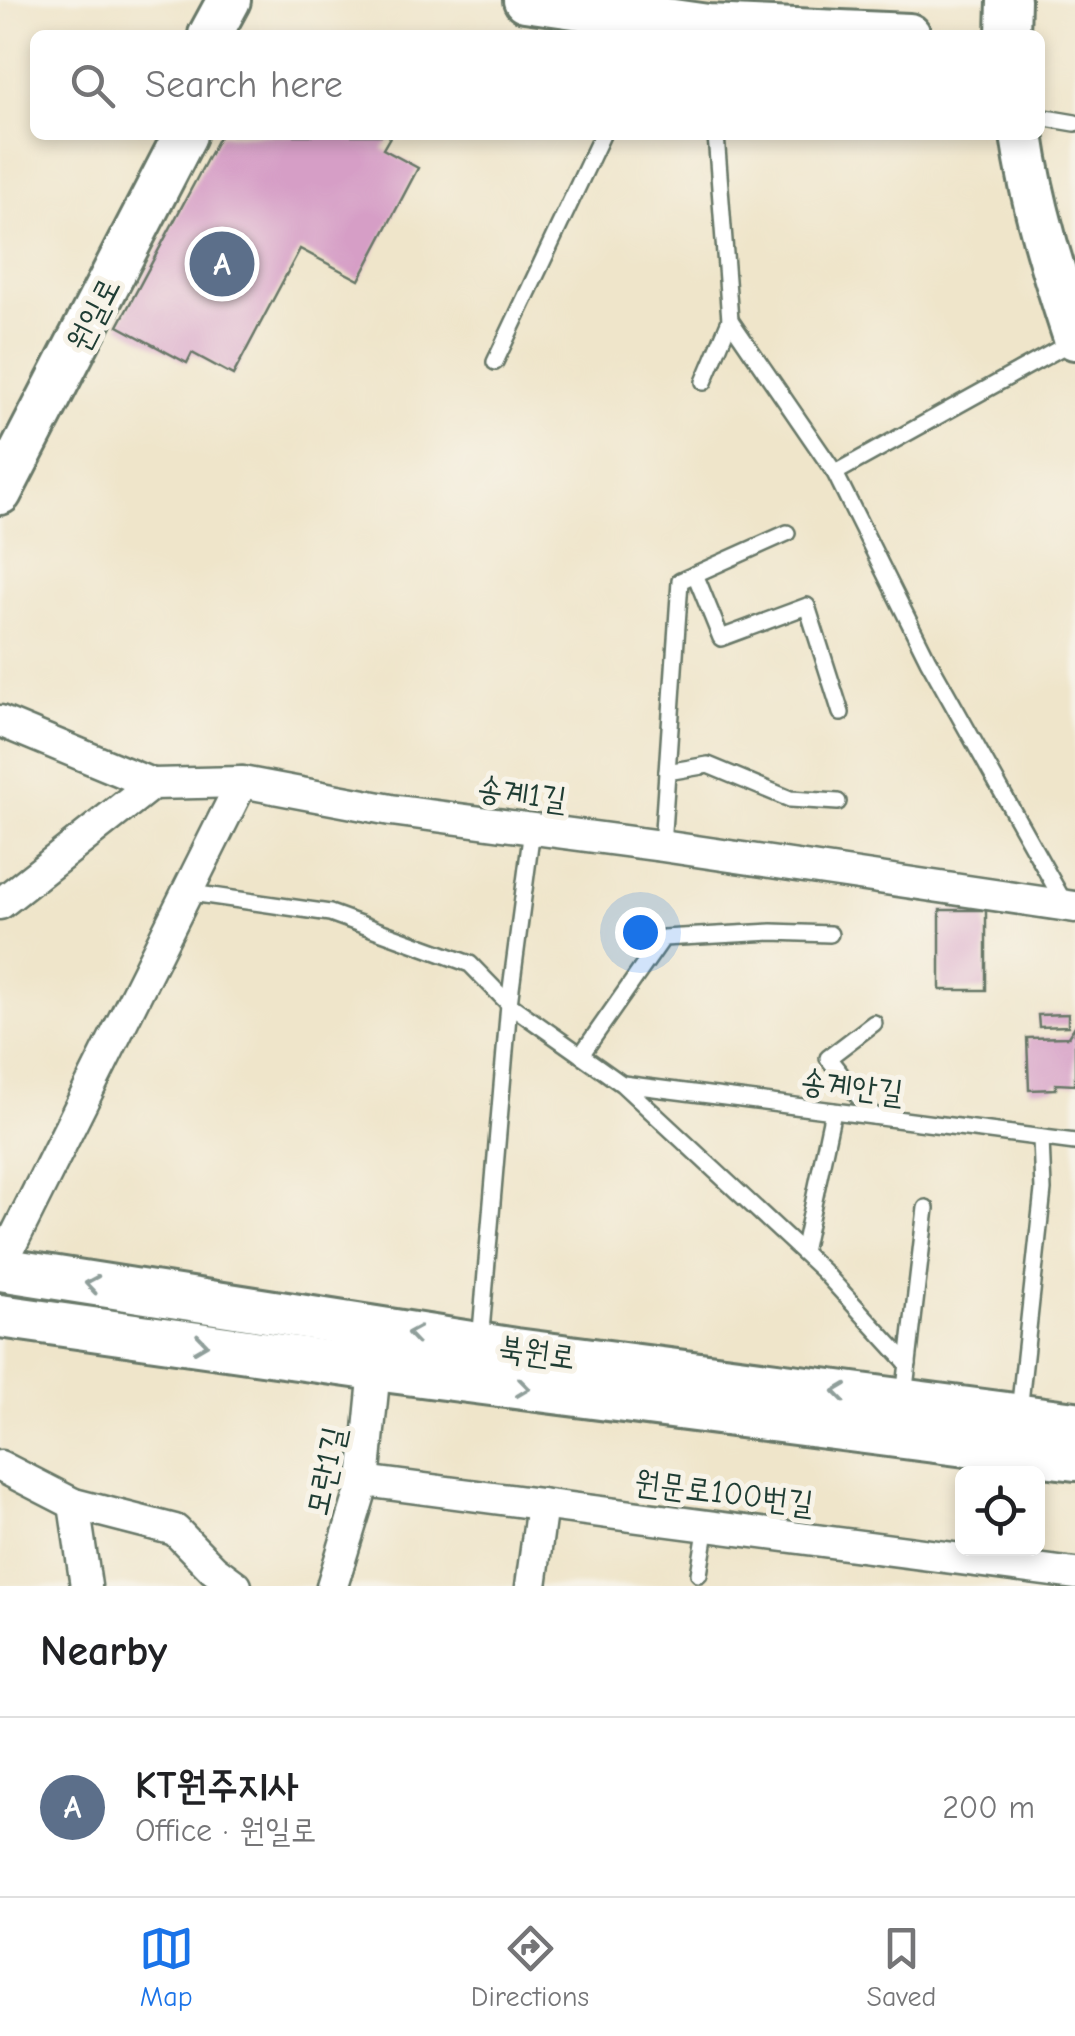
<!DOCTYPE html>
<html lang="en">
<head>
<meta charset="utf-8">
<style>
  body { margin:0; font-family:"Comic Neue","Poor Story",sans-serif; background:#f2f2f2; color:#202124 }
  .controls { position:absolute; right:30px; bottom:30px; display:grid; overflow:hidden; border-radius:15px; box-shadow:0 5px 15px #0003 }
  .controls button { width:90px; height:90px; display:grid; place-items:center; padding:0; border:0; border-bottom:2px solid #e0e0e0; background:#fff; color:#202124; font:50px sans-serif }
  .you { position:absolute; left:640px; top:932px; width:35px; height:35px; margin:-25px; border:8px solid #fff; border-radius:50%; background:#1a73e8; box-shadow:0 0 0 15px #1a73e833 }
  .badge { display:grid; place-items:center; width:65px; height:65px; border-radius:50%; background:#1a73e8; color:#fff; font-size:32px; font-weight:700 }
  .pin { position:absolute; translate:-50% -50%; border:5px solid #fff; box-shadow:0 2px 10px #0006 }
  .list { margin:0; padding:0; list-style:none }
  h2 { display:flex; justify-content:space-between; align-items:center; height:130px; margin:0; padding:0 40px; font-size:42px }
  h2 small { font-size:32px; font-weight:400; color:#757577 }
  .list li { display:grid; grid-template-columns:65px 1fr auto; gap:30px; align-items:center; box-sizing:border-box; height:180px; padding:0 40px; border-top:2px solid #e0e0e0 }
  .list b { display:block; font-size:38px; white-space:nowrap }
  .list p { margin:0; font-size:32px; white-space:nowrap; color:#757577 }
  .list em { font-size:32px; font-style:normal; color:#757577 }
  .icon { flex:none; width:55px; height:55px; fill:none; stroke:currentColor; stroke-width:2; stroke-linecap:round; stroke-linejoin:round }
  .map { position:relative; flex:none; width:1075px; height:1586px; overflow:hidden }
  .search { position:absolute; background:#fff; box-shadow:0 5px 15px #0003; left:30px; right:30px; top:30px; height:110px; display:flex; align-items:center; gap:25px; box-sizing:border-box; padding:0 35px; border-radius:15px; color:#757577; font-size:38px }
  .sheet { height:310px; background:#fff }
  nav { display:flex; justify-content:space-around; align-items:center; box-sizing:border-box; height:140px; border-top:2px solid #e0e0e0; background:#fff; font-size:28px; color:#757577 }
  nav a { display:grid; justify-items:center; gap:5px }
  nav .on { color:#1a73e8 }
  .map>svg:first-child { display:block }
</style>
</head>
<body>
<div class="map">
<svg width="1075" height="1586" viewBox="0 0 1075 1586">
  <rect width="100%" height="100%" fill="#f7f3e8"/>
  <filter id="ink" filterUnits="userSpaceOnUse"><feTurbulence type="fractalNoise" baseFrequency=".01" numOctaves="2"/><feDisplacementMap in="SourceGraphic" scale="20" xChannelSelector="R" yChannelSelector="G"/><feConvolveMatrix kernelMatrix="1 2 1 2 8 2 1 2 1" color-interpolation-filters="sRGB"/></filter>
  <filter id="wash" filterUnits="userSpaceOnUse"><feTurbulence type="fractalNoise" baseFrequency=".0048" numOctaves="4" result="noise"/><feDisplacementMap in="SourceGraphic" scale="40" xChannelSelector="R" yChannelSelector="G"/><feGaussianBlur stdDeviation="2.25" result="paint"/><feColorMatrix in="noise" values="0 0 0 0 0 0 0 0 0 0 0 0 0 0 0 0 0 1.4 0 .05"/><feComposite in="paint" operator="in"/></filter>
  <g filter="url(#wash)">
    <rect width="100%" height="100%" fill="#efe5ca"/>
    <g id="blocks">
      <g fill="#d69ec6">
        <polygon points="220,135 391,135 383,149 418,168 359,280 300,249 233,375 192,353 187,363 118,326"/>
        <rect x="940" y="910" width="46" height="80"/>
        <polygon points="1068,1014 1068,1026 1039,1027 1038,1015"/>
        <polygon points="1075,1026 1075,1085 1056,1084 1056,1089 1029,1090 1027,1038 1068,1037"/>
      </g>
    </g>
  </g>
  <g filter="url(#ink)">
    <use href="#blocks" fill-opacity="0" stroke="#687868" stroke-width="2.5"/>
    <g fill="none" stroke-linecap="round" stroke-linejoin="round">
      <g stroke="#687868" stroke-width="20">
        <g id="lane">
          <polyline points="1040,117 1075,123"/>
          <polyline points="730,320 835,473 928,660 1066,906"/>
          <polyline points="495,362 602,135"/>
          <polyline points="704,382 730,320 716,135"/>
          <polyline points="835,473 1075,340"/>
          <polyline points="695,574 721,638 807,606 841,713"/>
          <polyline points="667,772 708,765 790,799 838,802"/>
          <polyline points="662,846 680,581 787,533"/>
          <polyline points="184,892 330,913 470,964 509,1004 622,1084 823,1271 908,1364"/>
          <polyline points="874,1023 828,1058 874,1116"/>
          <polyline points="581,1055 663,938 772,932 830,934"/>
          <polyline points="623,1084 1075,1142"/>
          <polyline points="803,1252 833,1111"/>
          <polyline points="480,1343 509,1004 532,829"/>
          <polyline points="904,1397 926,1208"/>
          <polyline points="1019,1412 1043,1190 1041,1138"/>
          <polyline points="699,1574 707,1525"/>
        </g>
      </g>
      <g stroke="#687868" stroke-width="35">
        <g id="street">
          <polyline points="0,721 152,784"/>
          <polyline points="0,904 152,784 242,782 391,810 662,846 1075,907"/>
          <polyline points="0,1267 242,782"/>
          <polyline points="0,1466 74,1504 175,1530 213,1569 236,1586"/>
          <polyline points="364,1481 1075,1574"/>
          <polyline points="74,1504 86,1586"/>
          <polyline points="332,1586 364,1481 375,1369"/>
          <polyline points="531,1586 542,1504"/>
        </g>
      </g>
      <g stroke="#687868" stroke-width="48">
        <g id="secondary">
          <polyline points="525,0 708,26 909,35"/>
          <polyline points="210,35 229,0"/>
          <polyline points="1008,35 1009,0"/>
          <path d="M1022,135C1032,205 1053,271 1075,338"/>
          <polyline points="0,493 185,135"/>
          <polyline points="0,1269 516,1350 1075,1423"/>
          <polyline points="0,1316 375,1369 1075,1459"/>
        </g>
      </g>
      <use href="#lane" stroke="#fff" stroke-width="15"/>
      <use href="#street" stroke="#fff" stroke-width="30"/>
      <use href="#secondary" stroke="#fff" stroke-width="42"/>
    </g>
    <defs><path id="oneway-chevron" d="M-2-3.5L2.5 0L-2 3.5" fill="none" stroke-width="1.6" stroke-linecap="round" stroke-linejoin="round" transform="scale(2.5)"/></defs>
    <g stroke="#8f9e9a">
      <use href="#oneway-chevron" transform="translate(92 1284) rotate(-171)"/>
      <use href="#oneway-chevron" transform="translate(414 1334) rotate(-171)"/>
      <use href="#oneway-chevron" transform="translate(201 1344) rotate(8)"/>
      <use href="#oneway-chevron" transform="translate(523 1388) rotate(7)"/>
      <use href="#oneway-chevron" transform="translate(840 1392) rotate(-173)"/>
    </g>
  </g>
  <g text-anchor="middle" stroke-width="10" stroke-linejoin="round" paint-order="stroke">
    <g font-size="32" fill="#1f3d34" stroke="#f7f3e8">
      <text transform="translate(93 314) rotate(-63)" y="11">원일로</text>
      <text transform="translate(522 793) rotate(8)" y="11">송계1길</text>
      <text transform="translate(852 1086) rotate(7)" y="11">송계안길</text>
      <text transform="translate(537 1352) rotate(8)" y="11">북원로</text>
      <text transform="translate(325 1471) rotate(-78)" y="11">모란1길</text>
      <text transform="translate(724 1492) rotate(7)" y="11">원문로100번길</text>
    </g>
  </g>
</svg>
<div class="controls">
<button><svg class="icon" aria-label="locate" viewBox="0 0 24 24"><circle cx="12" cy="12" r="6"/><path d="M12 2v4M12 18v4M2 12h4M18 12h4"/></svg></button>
</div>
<div class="you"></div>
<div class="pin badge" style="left:222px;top:264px;background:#5c6f8a">A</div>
<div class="search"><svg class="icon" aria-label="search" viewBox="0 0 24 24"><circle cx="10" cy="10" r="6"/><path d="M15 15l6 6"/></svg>Search here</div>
</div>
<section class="sheet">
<h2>Nearby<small></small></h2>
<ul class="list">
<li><span class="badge" style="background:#5c6f8a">A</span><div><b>KT원주지사</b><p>Office · 원일로</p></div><em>200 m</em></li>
</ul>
</section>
<nav>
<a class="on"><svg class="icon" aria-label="map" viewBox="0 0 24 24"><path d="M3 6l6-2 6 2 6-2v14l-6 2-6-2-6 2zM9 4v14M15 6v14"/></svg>Map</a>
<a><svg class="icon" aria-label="directions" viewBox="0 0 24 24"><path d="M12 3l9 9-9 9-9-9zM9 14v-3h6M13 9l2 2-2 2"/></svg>Directions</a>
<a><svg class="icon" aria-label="saved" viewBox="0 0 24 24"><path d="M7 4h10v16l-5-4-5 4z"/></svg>Saved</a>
</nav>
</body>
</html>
